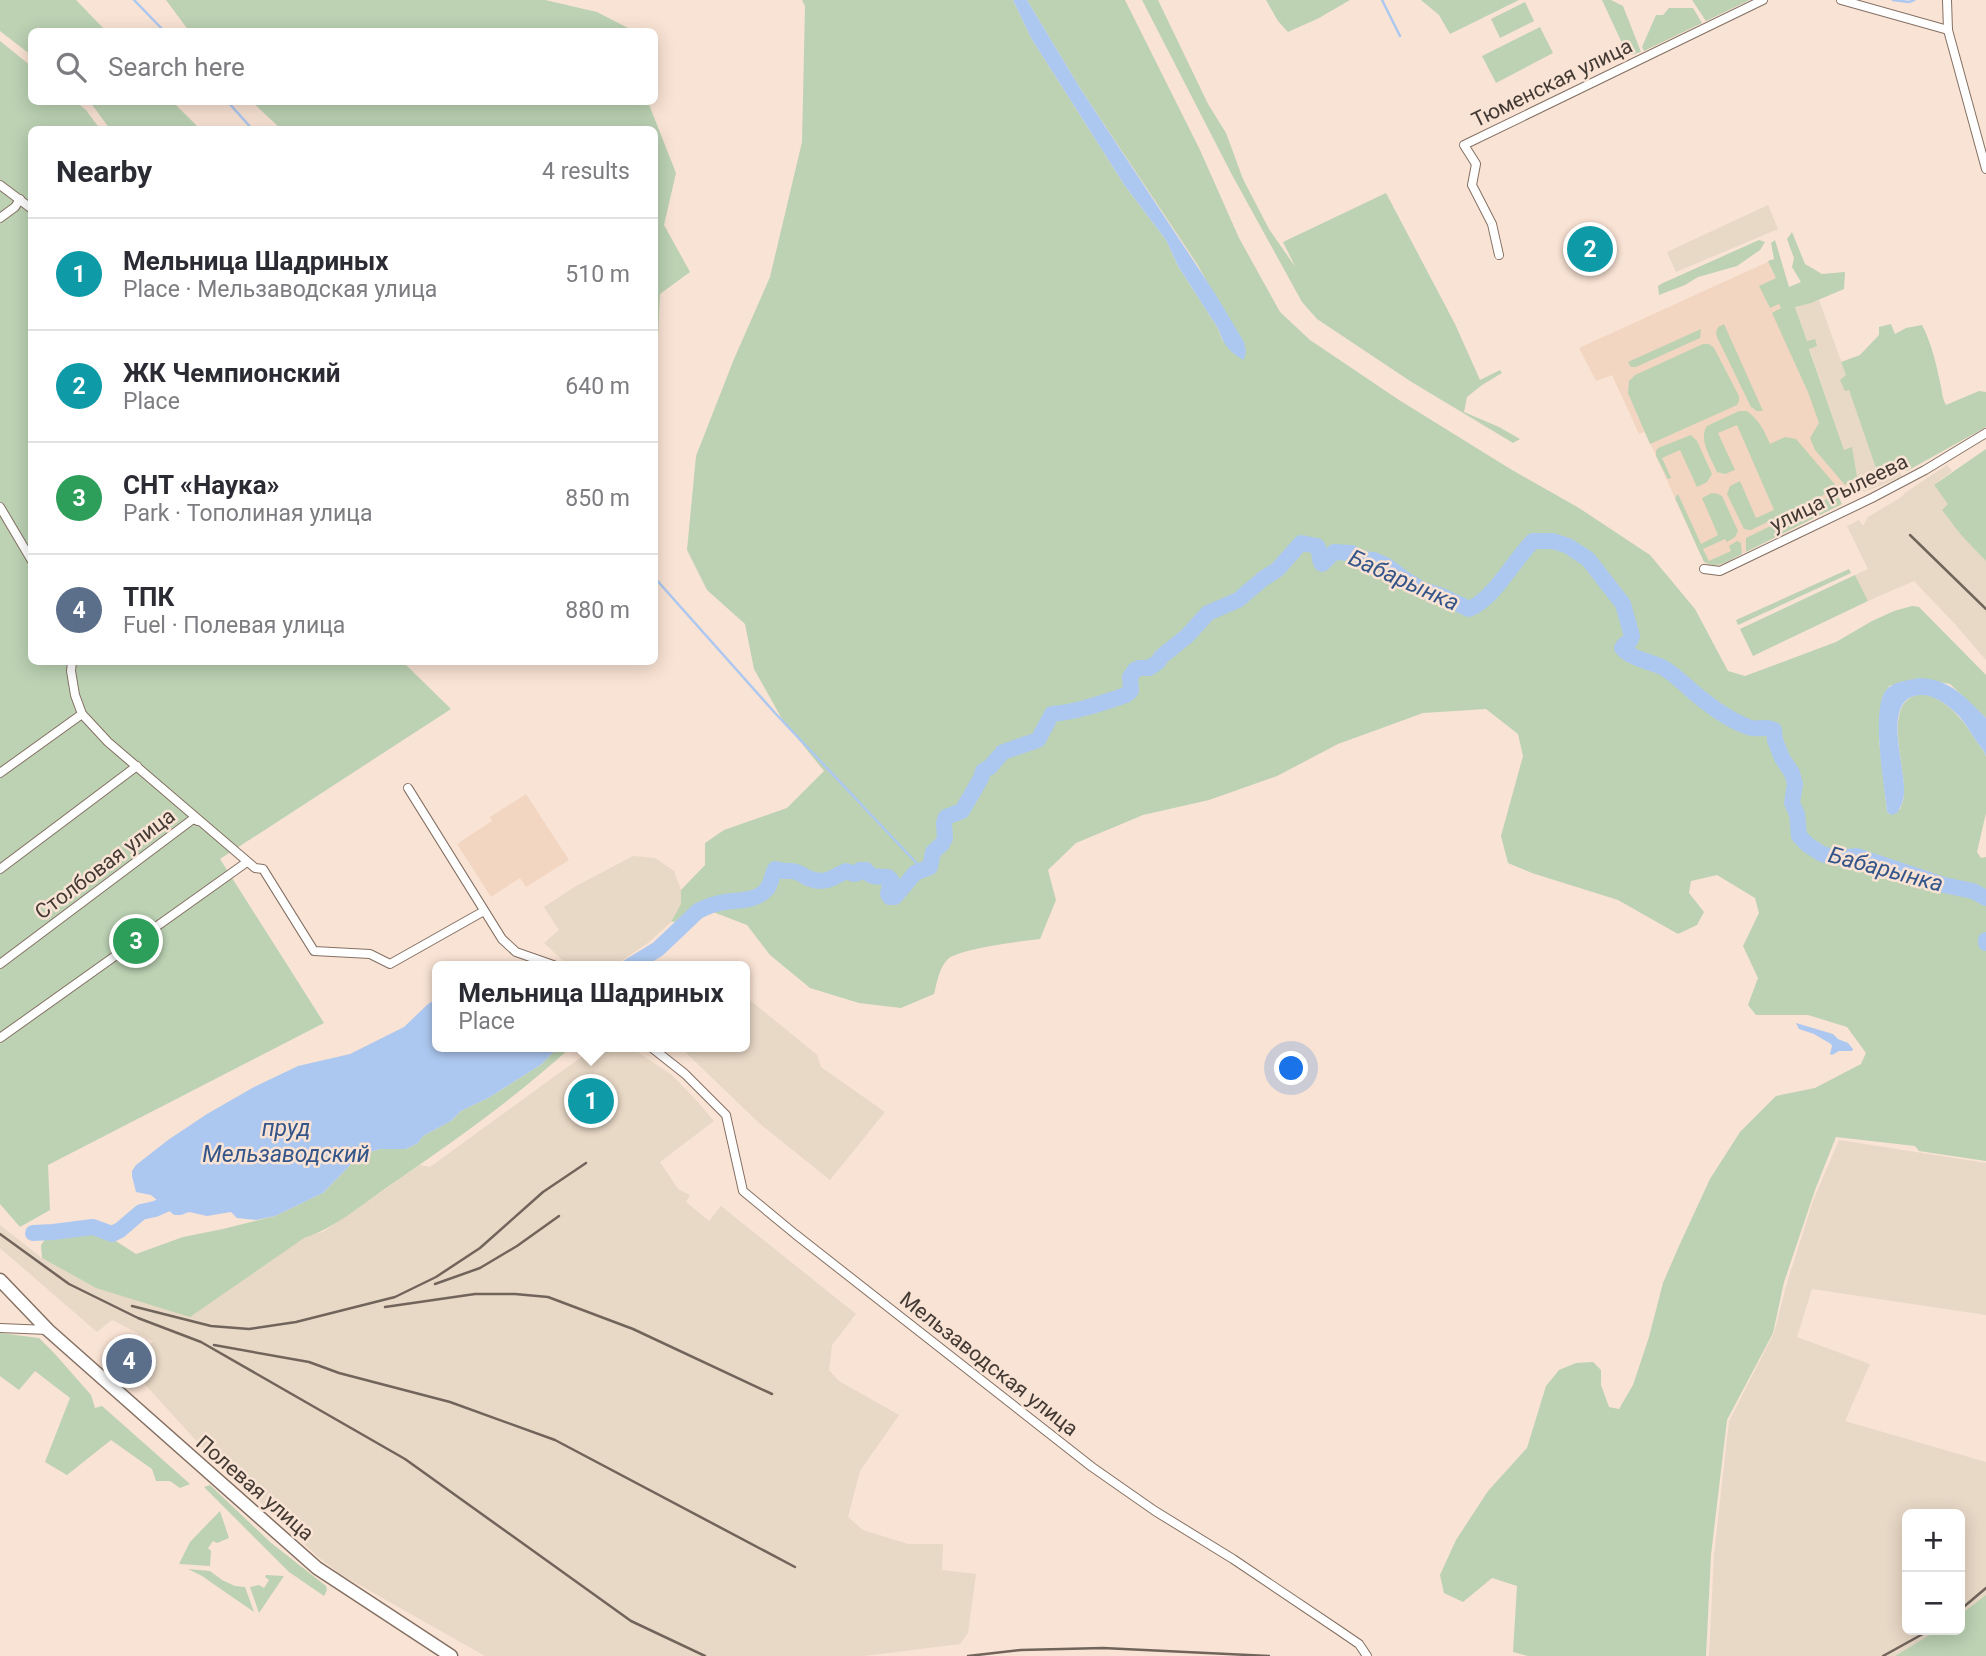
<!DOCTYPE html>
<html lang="en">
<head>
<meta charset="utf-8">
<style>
  body { margin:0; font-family:Roboto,sans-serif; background:#f7f7f7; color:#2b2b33 }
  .controls { position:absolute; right:21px; bottom:21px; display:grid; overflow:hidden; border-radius:10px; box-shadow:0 4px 18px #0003 }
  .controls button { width:63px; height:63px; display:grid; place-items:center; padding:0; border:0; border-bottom:2px solid #e1e1e2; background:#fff; color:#2b2b33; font:35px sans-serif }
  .you { position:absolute; left:1292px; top:1069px; width:24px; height:24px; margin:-18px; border:5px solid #fff; border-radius:50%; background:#1a73e8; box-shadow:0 0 0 10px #1a73e833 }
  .badge { display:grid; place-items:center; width:46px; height:46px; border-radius:50%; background:#1a73e8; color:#fff; font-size:23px; font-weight:700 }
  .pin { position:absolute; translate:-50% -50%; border:4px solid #fff; box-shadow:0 2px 7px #0006 }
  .popup { position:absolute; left:432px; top:961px; width:318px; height:91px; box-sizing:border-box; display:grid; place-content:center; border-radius:10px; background:#fff; filter:drop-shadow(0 2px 5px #0005); font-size:23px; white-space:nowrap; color:#7c7c81 }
  .popup b { font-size:26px; color:#2b2b33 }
  .popup::after { content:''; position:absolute; left:50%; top:100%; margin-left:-14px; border:14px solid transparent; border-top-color:#fff }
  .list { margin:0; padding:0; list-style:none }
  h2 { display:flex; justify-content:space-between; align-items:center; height:91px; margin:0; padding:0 28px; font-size:30px }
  h2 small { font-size:23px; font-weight:400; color:#7c7c81 }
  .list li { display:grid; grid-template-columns:46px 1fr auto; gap:21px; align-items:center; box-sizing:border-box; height:112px; padding:0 28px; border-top:2px solid #e1e1e2 }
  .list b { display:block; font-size:26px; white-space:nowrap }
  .list p { margin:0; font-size:23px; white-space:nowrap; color:#7c7c81 }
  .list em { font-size:23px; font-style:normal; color:#7c7c81 }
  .icon { flex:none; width:38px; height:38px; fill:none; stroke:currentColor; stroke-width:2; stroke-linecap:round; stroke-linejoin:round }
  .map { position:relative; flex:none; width:1986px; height:1656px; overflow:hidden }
  .search { position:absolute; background:#fff; box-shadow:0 4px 18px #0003; left:28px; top:28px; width:630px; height:77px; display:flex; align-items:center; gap:18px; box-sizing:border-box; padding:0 24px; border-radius:10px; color:#7c7c81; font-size:26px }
  .panel { position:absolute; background:#fff; box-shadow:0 4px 18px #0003; left:28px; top:126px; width:630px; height:539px; border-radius:10px }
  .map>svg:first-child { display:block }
</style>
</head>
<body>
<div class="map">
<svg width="1986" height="1656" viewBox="0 0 1986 1656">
  <rect width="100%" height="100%" fill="#f9e3d4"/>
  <g fill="#f2d6c2">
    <polygon points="1774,259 1814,389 1858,483 1837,494 1842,504 1717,566 1711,566 1704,562 1645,432 1639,434 1612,375 1596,381 1579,348"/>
    <polygon points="526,794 569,860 526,887 520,878 491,897 457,844 492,821 490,817"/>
  </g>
  <g fill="#e8d8c6" fill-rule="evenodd">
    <polygon points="1768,205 1778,229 1676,272 1667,252"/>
    <polygon points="1819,300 1846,375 1849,390 1879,477 1899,469 1902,477 1864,492 1839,452 1844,450 1795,306"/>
    <polygon points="1947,465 1952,471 1934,485 1949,505 1942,510 1961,535 1986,561 1986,660 1954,623 1914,581 1868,601 1855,575 1868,569 1847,526 1859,520 1863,526 1868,517 1900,498 1905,493"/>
    <polygon points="633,856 655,858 674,871 681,890 681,904 671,922 649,942 614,966 569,966 544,943 559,930 544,907 576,886"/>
    <polygon points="745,996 817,1055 821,1067 885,1112 830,1180 759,1123 680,1047 745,1047"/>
    <polygon points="595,1047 630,1047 672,1075 697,1101 714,1121 660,1162 678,1189 690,1195 686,1202 709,1221 721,1206 856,1314 832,1345 829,1370 839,1381 899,1415 860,1471 848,1517 863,1530 908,1544 943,1544 942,1570 976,1574 968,1633 960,1644 864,1656 485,1656 340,1574 318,1557 202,1447 130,1368 141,1358 153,1341 112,1320 97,1332 0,1248 0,1225 42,1258 96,1288 323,1232 420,1165 430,1167"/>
    <path d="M1839,1140L1986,1163V1315L1812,1289L1797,1337L1870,1364L1845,1421L1986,1462V1656H1709L1714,1555L1729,1421L1774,1333L1787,1283L1813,1201ZM1907,1514H1960V1630H1907Z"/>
  </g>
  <g fill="#bcd2b3">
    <polygon points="0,0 76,0 106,31 32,32 31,55 0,31"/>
    <polygon points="166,0 545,0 597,12 630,29 631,31 189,31"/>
    <path d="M802,0H1013L1031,38L1125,186L1166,240L1178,266L1219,330C1223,348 1230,346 1246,351L1197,264L1080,88L1027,0H1125L1200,150L1239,238L1280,312L1310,340L1399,400L1512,470L1579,508L1650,555L1695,609L1728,671L1745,676L1836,642L1872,621L1894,611L1912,606L1919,607L1986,675V718L1950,684L1919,678L1889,686L1879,740L1887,812L1889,814L1900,809C1902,804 1904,799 1904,793C1906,769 1882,704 1917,695C1932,692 1949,706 1958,716C1968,726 1974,740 1984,751L1986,757V813L1977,852L1981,858L1986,857V1161L1919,1151L1915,1146L1836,1137L1815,1190L1784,1282L1773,1333L1727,1420L1711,1555L1706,1656H1528L1513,1652L1517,1586L1492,1578L1463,1602L1444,1593L1440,1575L1456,1540L1488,1491L1527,1448L1546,1386L1559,1370L1576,1363L1593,1362L1601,1370V1385L1609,1407L1619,1409L1633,1385L1649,1337L1663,1283L1679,1246L1710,1179L1740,1132L1776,1096L1815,1088L1861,1064L1866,1053L1847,1027L1808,1015H1756L1748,1005L1758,978L1743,946L1759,913L1755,898L1717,875L1691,881L1689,893L1704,912L1697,925L1678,934L1618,900L1532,873L1508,863L1501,836L1523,756L1518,734L1486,709L1423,713L1338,744L1277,776L1209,800L1143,815L1076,843L1048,870L1056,900L1040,939C1022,941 959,949 948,959C939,968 937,982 934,994L901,1008L859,1003L810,988L770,955L747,925L713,912L697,920L671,922L681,904V890L705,865V843L724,830L787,808L824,771L782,719L754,669L745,624L707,590L687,550L696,456L734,359L770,277L802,142L805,6Z"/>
    <polygon points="1142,0 1158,0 1208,104 1226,133 1243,179 1269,229 1296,268 1283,242 1386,193 1455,324 1480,380 1500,370 1502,373 1482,385 1467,397 1464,412 1499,427 1520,439 1513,443 1410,381 1317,319 1302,302 1231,173"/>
    <polygon points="1266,0 1350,0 1319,18 1288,32 1278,21"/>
    <polygon points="1421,0 1519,0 1450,34 1439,15"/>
    <polygon points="1602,0 1611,0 1623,6 1641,52 1628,56"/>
    <polygon points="1692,0 1750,0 1706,21"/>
    <polygon points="1525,2 1534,21 1500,38 1491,19"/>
    <polygon points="1669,8 1693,8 1702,23 1644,51 1642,47 1656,15 1663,15"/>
    <polygon points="1540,27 1553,53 1496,83 1482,56"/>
    <polygon points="0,41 31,66 32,102 76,102 86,110 100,129 32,130 32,662 403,662 451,709 220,859 324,1023 48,1165 50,1210 20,1227 0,1204"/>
    <polygon points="90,102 173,102 200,129 110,129"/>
    <polygon points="252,102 648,102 676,173 664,225 690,272 660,294 655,408 654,130 281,129"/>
    <polygon points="1792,232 1805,264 1822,274 1845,272 1844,289 1811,303 1795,307 1807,341 1815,339 1817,346 1809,349 1844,450 1852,447 1858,483 1851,487 1848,483 1845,485 1815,450 1810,438 1819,423 1808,392 1772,313 1781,308 1779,304 1770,308 1759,286 1776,278 1768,261 1774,259 1771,243 1775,240 1789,287 1801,282 1792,267 1794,258 1787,239"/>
    <polygon points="1759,240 1765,242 1760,250 1737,266 1698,277 1685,285 1659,295 1658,286 1663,283"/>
    <path d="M1724,324L1763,411H1757L1751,407L1717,337C1715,330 1717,327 1724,324Z"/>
    <path d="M1891,324L1895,334L1906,328L1922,325C1931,342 1936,363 1940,382C1942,390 1942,398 1946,405L1979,391L1986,392V427L1907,471L1899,469L1879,477L1849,390L1845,391L1840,380L1846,375L1841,362L1860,355L1879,335V327Z"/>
    <polygon points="1701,329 1700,338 1636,367 1631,367 1628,362"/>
    <polygon points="1703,344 1709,344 1714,348 1739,396 1739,401 1737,405 1650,444 1628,393 1629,381 1635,375"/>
    <path d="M1739,411H1747C1759,420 1764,430 1770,444L1785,437L1796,439L1838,488L1751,530L1744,529L1727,494L1730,486L1740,481L1756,518L1774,510L1737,425L1718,433L1735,470L1725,474L1717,472C1711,458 1698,439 1707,426Z"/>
    <polygon points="1691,435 1697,441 1712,474 1707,482 1697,487 1680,450 1662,458 1671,478 1668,479 1656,456 1656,451 1658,448"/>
    <polygon points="1986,449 1986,561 1961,535 1942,510 1948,504 1934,485"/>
    <path d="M1712,493L1718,494L1722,496L1738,531L1735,537L1727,542L1725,539L1703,549L1709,561L1731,551L1729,546L1737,541L1741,543L1742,554C1729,560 1718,570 1704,562L1675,498L1678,494L1701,544L1718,535L1702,498Z"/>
    <polygon points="1837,494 1842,504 1746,552 1746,538 1791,516 1793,520 1801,517 1799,512"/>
    <polygon points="1849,569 1851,573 1738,625 1736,620"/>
    <polygon points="1855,575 1868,601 1753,656 1740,629"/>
    <path d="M558,1047H571C514,1099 450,1144 386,1188C360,1206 335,1228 304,1238L190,1317L96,1288L42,1258L41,1245L47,1237L92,1230L111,1238L136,1254L183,1237L223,1229L275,1216L323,1193L360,1155L380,1149H406L418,1143L423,1136L451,1121L461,1111L490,1097L542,1064Z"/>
    <polygon points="0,1333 39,1338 55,1354 91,1395 95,1408 102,1406 190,1484 180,1488 170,1481 156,1481 152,1469 111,1440 67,1475 45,1462 70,1398 35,1371 19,1390 0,1376"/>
    <polygon points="210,1485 270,1542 326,1586 327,1590 324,1596 289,1572 204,1487"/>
    <polygon points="220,1511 229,1538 217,1543 213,1541 208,1548 211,1551 210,1566 179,1564 190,1542"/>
    <polygon points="188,1569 210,1571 222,1580 235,1586 245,1587 254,1612 202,1576"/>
    <polygon points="266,1575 284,1576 259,1613 250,1587 259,1585 264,1588 269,1580 265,1577"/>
    <polygon points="1986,1595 1986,1656 1895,1656 1938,1630 1960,1630 1960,1615"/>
  </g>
  <g fill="#adc8f0">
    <path d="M1013,0H1027L1080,88L1216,295L1244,342L1246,351L1244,360C1232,355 1222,343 1219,330L1178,266L1166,240L1125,186L1031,38Z"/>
    <path d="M1919,678C1949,678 1966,698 1986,718V757L1984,751C1974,740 1968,726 1958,715C1949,706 1934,694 1920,695C1880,698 1906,768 1904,792C1904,800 1901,807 1897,813L1891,815L1887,812C1885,787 1869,705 1888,688C1896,681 1910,680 1919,678Z"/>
    <polygon points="437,998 437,1047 558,1047 542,1064 490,1097 461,1111 451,1121 423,1136 418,1143 406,1149 380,1149 360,1155 323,1193 275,1216 256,1220 237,1218 231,1212 207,1216 189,1212 181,1215 174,1215 151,1195 136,1192 132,1176 132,1171 136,1165 168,1140 207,1114 254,1087 298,1066 350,1054 404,1027 427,1005"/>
    <polygon points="1796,1023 1833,1034 1838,1039 1848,1043 1853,1049 1852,1051 1839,1051 1832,1055 1830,1054 1832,1046 1831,1044 1814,1034 1799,1029"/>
  </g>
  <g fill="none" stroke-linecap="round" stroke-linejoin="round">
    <g stroke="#adc8f0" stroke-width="2.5">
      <polyline points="134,0 165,32"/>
      <polyline points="1382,0 1400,36"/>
      <polyline points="1893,0 1909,2 1914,0"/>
      <polyline points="228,102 253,130"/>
      <polyline points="654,577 775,713 924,871"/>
    </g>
    <g stroke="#adc8f0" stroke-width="16">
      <polyline points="1986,940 1986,943"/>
      <path d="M630,966L658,949L698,911C706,907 716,903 725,902C739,900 757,901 767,889C772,882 771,877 775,869C785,872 783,871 792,871C797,871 803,875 808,878C825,885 832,878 846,871L854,874L858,873L860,870H866C871,879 879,876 888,877L891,880L888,894L890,897H895L915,873L930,867L933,852L942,844L945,838L944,823L946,817L962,811L981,778L983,771L990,767L1003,752L1038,740L1052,714C1077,712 1102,703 1126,695L1131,691L1130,677L1135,670L1139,668H1149L1158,662L1161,657L1187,636L1208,613L1238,600L1264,578L1277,570L1301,543L1317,546C1321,552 1318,559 1322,564L1334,552L1352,553L1361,559L1374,560L1387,566L1403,578L1421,589L1442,596L1469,609C1495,598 1513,561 1533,541H1553L1568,546L1588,559L1623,604L1632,636L1630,641L1625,644L1622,648C1632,659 1649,661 1662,667C1673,673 1682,682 1692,691C1709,705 1727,719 1748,727C1757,731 1765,725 1774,730L1775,740L1782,758L1792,773L1795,784L1792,803L1797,814L1799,836L1808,845L1822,854L1837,858L1857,856L1944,885L1973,891L1986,898"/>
      <polyline points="33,1233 53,1232 93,1227 112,1234 120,1230 141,1212 155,1209 182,1197"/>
    </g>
    <g stroke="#847063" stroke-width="10">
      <g id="street">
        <polyline points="1841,0 1948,30"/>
        <polyline points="1947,0 1948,30 1986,169"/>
        <polyline points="0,185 32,209"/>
        <polyline points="0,218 15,207 20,199"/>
        <polyline points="1499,255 1492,224 1472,185 1476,164 1464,145 1763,0"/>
        <polyline points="0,507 32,561"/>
        <polyline points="1704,569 1720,571 1872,498 1925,470 1986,433"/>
        <polyline points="72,662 71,671 75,695 82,714 108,742 255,868 263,869 314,951 370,954 390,964 484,911"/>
        <polyline points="0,773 82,714"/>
        <polyline points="408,788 502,939 516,952 556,966"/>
        <polyline points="0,869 137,766"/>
        <polyline points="0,964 193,819 198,821"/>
        <polyline points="0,1038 247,862"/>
        <polyline points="651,1047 685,1074 726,1115 743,1191 795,1234 1092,1467 1155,1511 1233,1559 1337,1629 1359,1644 1367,1656"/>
        <polyline points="0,1328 48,1330"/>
      </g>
    </g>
    <g stroke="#847063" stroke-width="15">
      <polyline id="secondary" points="0,1280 48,1330 317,1568 451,1656"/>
    </g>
    <use href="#street" stroke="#fff" stroke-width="8"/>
    <use href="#secondary" stroke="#fff" stroke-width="12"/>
    <g stroke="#70645b" stroke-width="2.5">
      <polyline points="1910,535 1986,609"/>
      <polyline points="0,1234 69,1284 138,1318 201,1342 405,1459 631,1621 705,1656"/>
      <polyline points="435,1284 480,1268 517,1246 559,1216"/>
      <polyline points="132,1306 211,1326 249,1329 296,1322 395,1297 436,1277 480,1248 543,1192 586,1163"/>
      <polyline points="385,1307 475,1294 515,1294 548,1297 633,1329 772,1394"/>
      <polyline points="214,1345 309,1362 339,1373 450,1402 555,1440 795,1567"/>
      <polyline points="1960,1610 1986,1588"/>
      <polyline points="968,1656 1021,1650 1103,1648 1269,1656"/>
      <polyline points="1883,1656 1930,1630"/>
    </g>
  </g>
  <g text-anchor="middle" stroke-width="5" stroke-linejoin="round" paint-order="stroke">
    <g font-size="21" fill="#433a34" stroke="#f9e3d4">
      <text transform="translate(1552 83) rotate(-26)" y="7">Тюменская улица</text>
      <text transform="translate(1839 493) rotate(-26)" y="7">улица Рылеева</text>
      <text transform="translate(105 864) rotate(-37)" y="7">Столбовая улица</text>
      <text transform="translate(989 1364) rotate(38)" y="7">Мельзаводская улица</text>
      <text transform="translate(255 1488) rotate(41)" y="7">Полевая улица</text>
    </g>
    <g font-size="23" font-style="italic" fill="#345589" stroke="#f9e3d4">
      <text transform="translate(1404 580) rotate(24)" y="8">Бабарынка</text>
      <text transform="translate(1886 869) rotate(15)" y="8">Бабарынка</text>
      <text x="286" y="1136">пруд<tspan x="286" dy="26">Мельзаводский</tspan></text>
    </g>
  </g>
</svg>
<div class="controls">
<button>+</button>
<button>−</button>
</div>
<div class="you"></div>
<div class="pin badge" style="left:591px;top:1101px;background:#0f9aa8">1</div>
<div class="popup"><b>Мельница Шадриных</b>Place</div>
<div class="pin badge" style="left:1590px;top:249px;background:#0f9aa8">2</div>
<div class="pin badge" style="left:136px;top:941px;background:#2e9e5b">3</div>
<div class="pin badge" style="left:129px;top:1361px;background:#5c6f8a">4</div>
<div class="search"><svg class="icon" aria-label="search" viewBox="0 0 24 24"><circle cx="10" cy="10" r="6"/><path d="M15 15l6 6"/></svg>Search here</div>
<section class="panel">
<h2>Nearby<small>4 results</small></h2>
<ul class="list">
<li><span class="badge" style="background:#0f9aa8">1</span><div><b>Мельница Шадриных</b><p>Place · Мельзаводская улица</p></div><em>510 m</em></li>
<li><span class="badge" style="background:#0f9aa8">2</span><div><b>ЖК Чемпионский</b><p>Place</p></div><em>640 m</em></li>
<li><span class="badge" style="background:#2e9e5b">3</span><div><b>СНТ «Наука»</b><p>Park · Тополиная улица</p></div><em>850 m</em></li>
<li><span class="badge" style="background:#5c6f8a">4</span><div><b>ТПК</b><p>Fuel · Полевая улица</p></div><em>880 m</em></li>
</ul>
</section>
</div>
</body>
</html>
